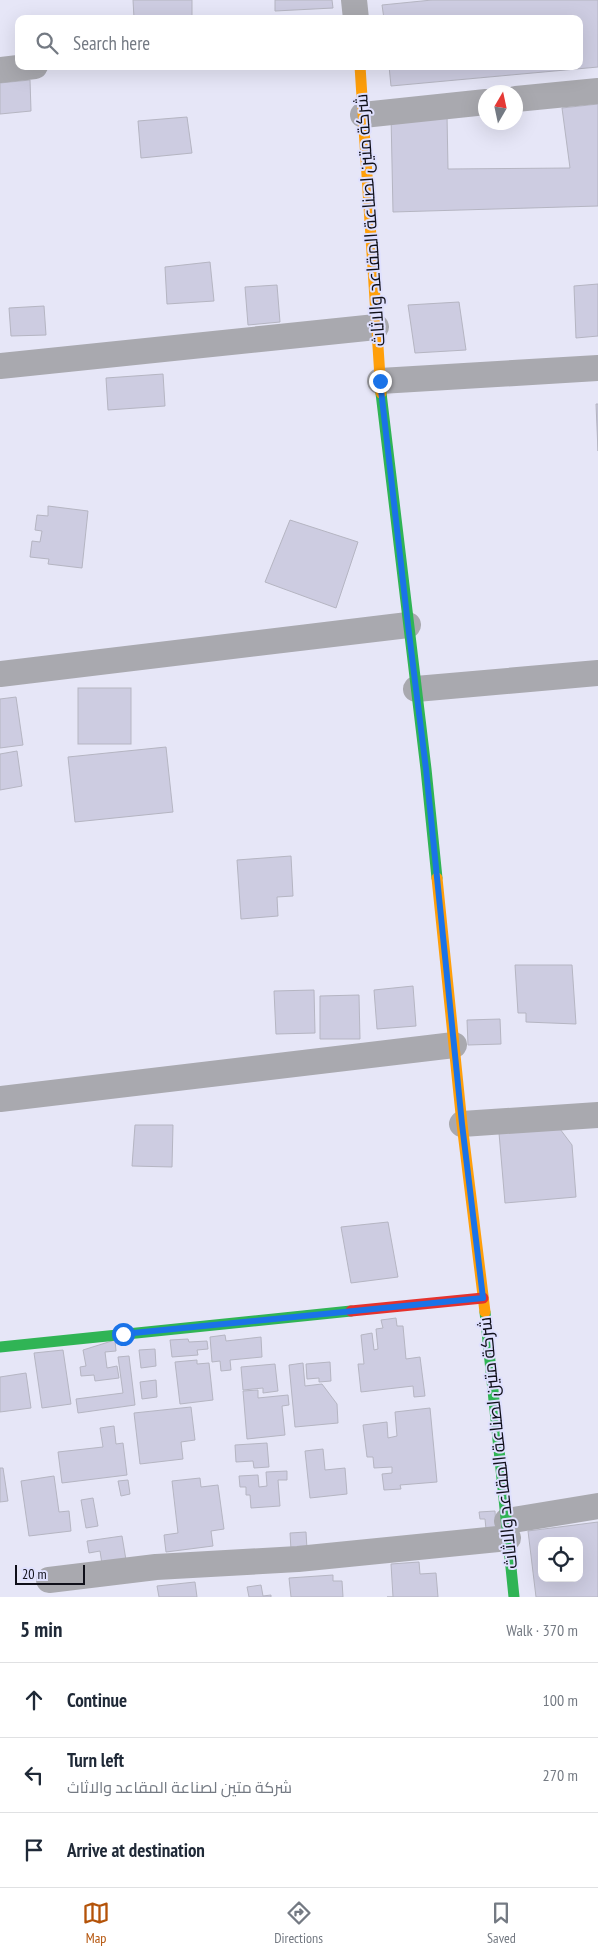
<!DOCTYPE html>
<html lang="en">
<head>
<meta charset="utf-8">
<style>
  body { margin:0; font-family:"PT Sans Narrow",Cairo,sans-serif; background:#f2f2f3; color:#1f2937 }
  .controls { position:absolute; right:15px; bottom:15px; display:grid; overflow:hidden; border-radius:10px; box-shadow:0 5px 20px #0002 }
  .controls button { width:45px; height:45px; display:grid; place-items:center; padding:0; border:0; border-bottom:1px solid #e0e1e3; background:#fff; color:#1f2937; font:25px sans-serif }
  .compass { position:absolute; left:478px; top:85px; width:45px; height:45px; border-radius:50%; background:#fff; box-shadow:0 5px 20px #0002; rotate:9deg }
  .scale { position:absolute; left:15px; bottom:12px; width:70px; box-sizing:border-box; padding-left:5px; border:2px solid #10101a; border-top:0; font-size:14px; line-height:18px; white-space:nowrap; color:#10101a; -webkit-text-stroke:4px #dfe0fe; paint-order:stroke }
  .stop { position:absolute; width:15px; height:15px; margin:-11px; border:4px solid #1a73e8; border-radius:50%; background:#fff }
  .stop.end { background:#1a73e8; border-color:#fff; box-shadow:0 1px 5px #0008 }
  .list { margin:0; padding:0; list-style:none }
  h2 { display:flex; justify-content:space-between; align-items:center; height:65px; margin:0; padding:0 20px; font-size:21px }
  h2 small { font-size:16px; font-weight:400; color:#747a83 }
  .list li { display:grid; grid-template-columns:32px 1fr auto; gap:15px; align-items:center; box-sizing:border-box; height:75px; padding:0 20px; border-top:1px solid #e0e1e3 }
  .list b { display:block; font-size:19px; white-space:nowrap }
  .list p { margin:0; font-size:16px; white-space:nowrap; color:#747a83 }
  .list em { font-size:16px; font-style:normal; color:#747a83 }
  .icon { flex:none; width:28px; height:28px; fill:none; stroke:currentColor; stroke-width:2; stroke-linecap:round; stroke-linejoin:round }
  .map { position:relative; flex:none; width:598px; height:1597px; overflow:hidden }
  .search { position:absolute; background:#fff; box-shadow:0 5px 20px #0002; left:15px; right:15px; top:15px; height:55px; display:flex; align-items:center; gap:12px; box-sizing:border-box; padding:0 18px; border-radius:10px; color:#747a83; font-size:19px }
  .sheet { height:290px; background:#fff }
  nav { display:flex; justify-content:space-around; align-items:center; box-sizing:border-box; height:70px; border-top:1px solid #e0e1e3; background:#fff; font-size:14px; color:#747a83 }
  nav a { display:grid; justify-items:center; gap:2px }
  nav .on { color:#b45309 }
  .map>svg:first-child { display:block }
</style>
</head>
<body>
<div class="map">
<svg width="598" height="1597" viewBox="0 0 598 1597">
  <rect width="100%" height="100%" fill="#e6e6f7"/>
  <g fill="#cdcce1" stroke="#b5b5c2" fill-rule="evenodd">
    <polygon points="133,0 192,0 192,16 134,18"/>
    <polygon points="275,0 332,0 333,8 275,11"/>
    <polygon points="432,0 598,0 598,67 391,86 389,66 579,66 579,19 384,19 382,5"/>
    <polygon points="30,80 31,111 0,114 0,83"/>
    <polygon points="598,104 598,206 393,212 391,115 447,115 448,169 570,168 562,108"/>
    <polygon points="187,117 192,153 141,158 138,121"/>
    <polygon points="210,262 214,301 167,304 165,267"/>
    <polygon points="598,284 598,336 576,338 574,286"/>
    <polygon points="277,285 280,322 248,325 245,287"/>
    <polygon points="459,302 466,350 415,353 408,305"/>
    <polygon points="44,306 46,335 11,336 9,308"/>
    <polygon points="163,374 165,406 108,410 106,378"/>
    <polygon points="596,404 598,404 598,451"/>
    <polygon points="48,506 88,511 82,568 48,564 49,559 30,557 32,541 40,542 42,531 35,530 37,515 48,516"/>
    <polygon points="290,520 358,542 336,608 265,582"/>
    <rect x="78" y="688" width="53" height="56"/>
    <polygon points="16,697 23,745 0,748 0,699"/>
    <polygon points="166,747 173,812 75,822 68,757"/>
    <polygon points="17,751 22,786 0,790 0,754"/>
    <polygon points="291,856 293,896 277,897 278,916 241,919 237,860"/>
    <polygon points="515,965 572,965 576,1024 526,1022 526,1013 518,1013"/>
    <polygon points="413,986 416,1026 377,1029 374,990"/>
    <polygon points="314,990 315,1033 276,1034 274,991"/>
    <polygon points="359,995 360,1039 320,1039 320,996"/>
    <polygon points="500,1019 501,1044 468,1045 467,1020"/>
    <polygon points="135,1125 173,1125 172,1167 132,1166"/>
    <polygon points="560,1129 572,1145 576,1197 505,1203 499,1133"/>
    <polygon points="388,1222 398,1277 351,1283 341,1227"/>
    <polygon points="396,1318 397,1326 403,1326 406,1359 420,1357 425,1396 414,1397 413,1386 361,1392 358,1364 364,1364 361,1335 372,1333 374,1350 378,1349 376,1329 383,1328 381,1320"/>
    <polygon points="225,1335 226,1341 261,1337 262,1357 230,1360 231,1370 221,1371 220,1361 212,1362 210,1337"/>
    <polygon points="188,1339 189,1342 207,1341 208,1349 197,1350 198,1355 172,1357 170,1340"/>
    <polygon points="115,1340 116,1351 105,1352 107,1368 117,1366 119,1378 95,1381 94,1375 81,1376 80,1367 86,1366 83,1350"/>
    <polygon points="155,1349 156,1366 141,1368 139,1350"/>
    <polygon points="63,1350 71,1404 42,1408 34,1353"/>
    <polygon points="129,1356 135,1405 78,1413 76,1399 123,1393 118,1357"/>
    <polygon points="197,1360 197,1364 209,1363 213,1400 180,1404 175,1362"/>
    <polygon points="330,1362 331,1381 319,1382 319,1378 307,1379 306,1364"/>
    <polygon points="303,1363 305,1386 322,1384 337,1404 338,1423 295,1427 289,1365"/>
    <polygon points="275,1364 278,1391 263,1393 263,1388 243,1390 241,1367"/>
    <polygon points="26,1373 31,1408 0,1412 0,1377"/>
    <polygon points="156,1380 157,1397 142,1399 140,1382"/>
    <polygon points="258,1390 258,1398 288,1395 289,1405 282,1406 285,1435 247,1439 243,1391"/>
    <polygon points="191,1407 195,1440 181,1442 183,1459 140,1464 134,1413"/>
    <polygon points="430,1408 437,1482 400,1485 401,1489 384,1490 382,1474 392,1473 392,1467 374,1468 373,1457 367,1457 363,1425 387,1422 388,1438 397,1436 395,1412"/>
    <polygon points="114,1426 116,1444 123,1443 127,1475 62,1483 58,1452 103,1447 100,1428"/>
    <polygon points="267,1443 269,1467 254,1468 253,1461 236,1462 235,1445"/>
    <polygon points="323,1449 325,1470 345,1468 347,1494 310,1498 305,1451"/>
    <polygon points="0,1468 3,1468 8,1501 0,1502"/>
    <polygon points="287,1471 287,1480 278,1480 280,1506 251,1508 250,1495 246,1495 246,1487 240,1487 239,1476 258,1475 259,1487 267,1486 266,1472"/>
    <polygon points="54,1476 59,1512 69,1511 71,1531 29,1536 21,1481"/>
    <polygon points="200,1478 201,1487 218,1485 224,1529 211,1531 213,1546 166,1552 164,1535 178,1533 172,1481"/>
    <polygon points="128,1480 130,1494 121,1496 118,1481"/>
    <polygon points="93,1498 98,1526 86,1528 81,1500"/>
    <polygon points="495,1511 496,1528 486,1529 485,1519 480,1519 479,1512"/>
    <path d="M598,1522V1597H536L528,1531ZM542,1541H579V1578H542Z"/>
    <polygon points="306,1532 307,1549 291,1550 290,1533"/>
    <polygon points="122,1536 126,1560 102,1564 100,1551 89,1553 87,1541"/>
    <polygon points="419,1562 420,1574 436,1573 438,1597 387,1597 393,1597 391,1564"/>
    <polygon points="333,1575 333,1581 342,1581 343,1597 291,1597 289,1578"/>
    <polygon points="195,1582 197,1597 159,1597 157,1586"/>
    <polygon points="261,1585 263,1596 271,1595 271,1597 249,1597 247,1587"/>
  </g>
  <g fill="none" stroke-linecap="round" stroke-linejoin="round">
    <g stroke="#a9a9af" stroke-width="26">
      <polyline points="354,0 356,19"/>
      <polyline points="0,70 35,66"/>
      <polyline points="516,99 598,91"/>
      <polyline points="363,115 486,102"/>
      <polyline points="0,366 376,327"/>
      <polyline points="380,381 598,368"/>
      <polyline points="0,674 408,625"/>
      <polyline points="416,689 598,673"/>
      <polyline points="0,1099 454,1045"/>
      <polyline points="462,1124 598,1115"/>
      <polyline points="507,1521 598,1506"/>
      <polyline points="49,1580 156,1567 298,1559 508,1538"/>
    </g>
    <g stroke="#30b455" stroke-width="11">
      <polyline points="381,393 426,769 437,878"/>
      <polyline points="485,1312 514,1597"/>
      <polyline points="0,1347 351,1311"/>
    </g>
    <g stroke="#ff9f0a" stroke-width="11">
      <polyline points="360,66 381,393"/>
      <polyline points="437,878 462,1124 485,1312"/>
    </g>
    <polyline stroke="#e5322d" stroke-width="11" points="351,1311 483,1298"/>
  </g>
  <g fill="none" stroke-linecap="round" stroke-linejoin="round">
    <polyline stroke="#1a73e8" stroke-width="6" points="123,1334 483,1298 462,1124 426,769 408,625 380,381"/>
  </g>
  <g text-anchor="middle" stroke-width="4" stroke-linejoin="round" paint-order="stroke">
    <g font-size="18" fill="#10101a" stroke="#dfe0fe">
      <text transform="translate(370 220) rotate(-94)" y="6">شركة متين لصناعة المقاعد والاثاث</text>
      <text transform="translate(498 1443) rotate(-96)" y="6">شركة متين لصناعة المقاعد والاثاث</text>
    </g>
  </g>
</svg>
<div class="controls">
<button><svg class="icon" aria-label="locate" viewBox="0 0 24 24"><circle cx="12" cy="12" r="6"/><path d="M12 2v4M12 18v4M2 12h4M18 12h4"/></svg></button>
</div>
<svg class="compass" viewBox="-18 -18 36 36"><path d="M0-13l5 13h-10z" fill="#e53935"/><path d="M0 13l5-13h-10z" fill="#747a83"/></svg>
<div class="scale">20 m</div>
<div class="stop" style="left:123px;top:1334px"></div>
<div class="stop end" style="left:380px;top:381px"></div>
<div class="search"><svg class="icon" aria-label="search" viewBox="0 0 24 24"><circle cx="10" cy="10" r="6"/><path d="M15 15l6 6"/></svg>Search here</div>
</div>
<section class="sheet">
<h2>5 min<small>Walk · 370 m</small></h2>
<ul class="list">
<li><svg class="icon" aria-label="ahead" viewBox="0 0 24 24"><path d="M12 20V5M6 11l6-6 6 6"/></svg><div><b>Continue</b></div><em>100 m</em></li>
<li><svg class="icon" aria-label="left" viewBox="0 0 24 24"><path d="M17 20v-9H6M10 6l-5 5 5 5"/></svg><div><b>Turn left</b><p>شركة متين لصناعة المقاعد والاثاث</p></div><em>270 m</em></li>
<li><svg class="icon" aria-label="arrive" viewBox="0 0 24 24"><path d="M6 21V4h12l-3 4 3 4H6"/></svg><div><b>Arrive at destination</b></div></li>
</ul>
</section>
<nav>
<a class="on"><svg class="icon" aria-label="map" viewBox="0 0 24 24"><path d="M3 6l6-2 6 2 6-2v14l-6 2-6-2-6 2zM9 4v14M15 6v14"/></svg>Map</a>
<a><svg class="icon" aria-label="directions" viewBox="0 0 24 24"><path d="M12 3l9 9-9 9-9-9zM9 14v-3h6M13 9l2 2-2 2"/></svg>Directions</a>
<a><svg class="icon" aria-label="saved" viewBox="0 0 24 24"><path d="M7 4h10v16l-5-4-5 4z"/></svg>Saved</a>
</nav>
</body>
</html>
